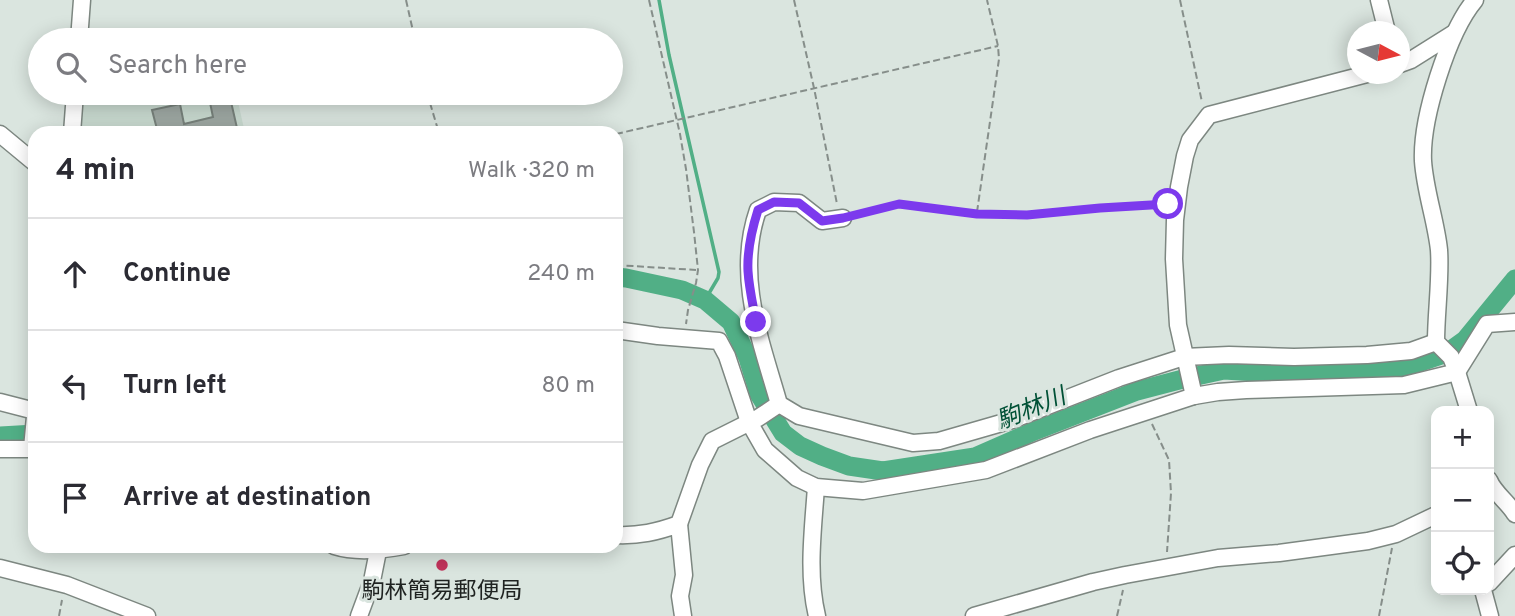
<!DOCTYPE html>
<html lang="en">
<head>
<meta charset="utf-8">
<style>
  body { margin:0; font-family:Overpass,"Noto Sans JP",sans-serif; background:#f7f7f7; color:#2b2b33 }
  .controls { position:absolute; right:21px; bottom:21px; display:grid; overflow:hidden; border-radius:14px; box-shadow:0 4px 18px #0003 }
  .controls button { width:63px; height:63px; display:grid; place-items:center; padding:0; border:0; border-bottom:2px solid #e1e1e2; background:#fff; color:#2b2b33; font:35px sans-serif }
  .compass { position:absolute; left:1347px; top:21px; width:63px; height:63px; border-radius:50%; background:#fff; box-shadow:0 4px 18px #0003; rotate:97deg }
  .stop { position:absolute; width:21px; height:21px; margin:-16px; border:5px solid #7c3aed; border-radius:50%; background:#fff }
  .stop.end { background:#7c3aed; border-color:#fff; box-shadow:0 2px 7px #0008 }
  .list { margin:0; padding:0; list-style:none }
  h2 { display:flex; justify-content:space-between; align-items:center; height:91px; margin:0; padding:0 28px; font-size:30px }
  h2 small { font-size:23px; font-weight:400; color:#7c7c81 }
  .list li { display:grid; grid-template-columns:46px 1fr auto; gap:21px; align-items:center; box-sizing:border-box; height:112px; padding:0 28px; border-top:2px solid #e1e1e2 }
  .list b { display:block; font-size:26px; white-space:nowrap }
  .list em { font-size:23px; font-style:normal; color:#7c7c81 }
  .icon { flex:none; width:38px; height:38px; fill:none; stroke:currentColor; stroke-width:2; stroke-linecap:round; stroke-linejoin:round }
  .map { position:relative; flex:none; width:1515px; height:616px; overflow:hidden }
  .search { position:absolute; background:#fff; box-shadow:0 4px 18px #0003; left:28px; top:28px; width:595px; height:77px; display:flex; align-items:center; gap:18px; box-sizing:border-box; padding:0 24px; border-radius:38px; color:#7c7c81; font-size:26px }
  .panel { position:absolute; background:#fff; box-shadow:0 4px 18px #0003; left:28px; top:126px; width:595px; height:427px; border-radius:21px }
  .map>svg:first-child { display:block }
</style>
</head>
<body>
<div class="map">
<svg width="1515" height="616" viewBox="0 0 1515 616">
  <rect width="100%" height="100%" fill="#dae5df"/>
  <polygon fill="#c9dad0" points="81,93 236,93 245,133 79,133"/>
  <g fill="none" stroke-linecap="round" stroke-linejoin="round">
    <polyline stroke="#51af86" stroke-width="3.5" points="659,0 669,55 719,272 718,278 705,300"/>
    <g stroke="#51af86" stroke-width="19">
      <polyline points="616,277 626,278 682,290 705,300 731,322 748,358 759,394 783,433 800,446 822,456 849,466 883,471 975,457 1032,432 1137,391 1183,379 1224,370 1272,373 1344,374 1403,368 1447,353 1465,340 1515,279"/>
      <polyline points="0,436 35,434"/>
    </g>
  </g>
  <polygon fill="#9ea8a3" stroke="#78827c" stroke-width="2" points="208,93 229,93 237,128 217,133 158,133 152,110 180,104 184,124 213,117"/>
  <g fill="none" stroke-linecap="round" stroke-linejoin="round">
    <g stroke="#7d8781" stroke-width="19">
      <g id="minor">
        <polyline points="1379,0 1387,32"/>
        <polyline points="79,40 82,0"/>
        <polyline points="1400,64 1411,60 1454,33"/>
        <polyline points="72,133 75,93"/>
        <polyline points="0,134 35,163"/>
        <path d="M843,218L822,221L799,203L774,202L758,210C735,276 761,341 779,404L799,416L913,443L939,441L1012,420L1119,378L1184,357L1229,355L1294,357L1367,355L1411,351L1436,342"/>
        <polyline points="616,330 658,336 719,341 727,356 749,422 765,450 797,478 816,487 863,491 986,470 1090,430 1194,396 1218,392 1246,390 1404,385 1457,372 1487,324 1515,322"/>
        <polyline points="1194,396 1178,325 1174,259 1175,220 1179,187 1185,156 1190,140 1209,115 1367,74"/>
        <polyline points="0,402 35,411"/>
        <path d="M1469,411L1457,372L1451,357L1436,342C1436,313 1441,278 1439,250C1436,221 1425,191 1423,161C1421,119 1448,32 1475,0"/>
        <polyline points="32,448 35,417"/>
        <polyline points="0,449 35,449"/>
        <path d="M1489,480C1494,493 1508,502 1515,514"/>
        <path d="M816,487C813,530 807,574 817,616"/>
        <polyline points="679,524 684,575 680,596 683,616"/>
        <path d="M616,535C639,536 657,532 679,524L700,465L712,441L758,418L779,404"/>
        <path d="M334,546C356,553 381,550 404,546"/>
        <polyline points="0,568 67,585 147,616"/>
        <polyline points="1489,583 1515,555"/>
        <polyline points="1483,590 1490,616"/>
        <polyline points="359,616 372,581 378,551"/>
        <polyline points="974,616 1093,582 1125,575 1218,558 1279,553 1368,541 1396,534 1436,515"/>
      </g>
    </g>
    <g stroke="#868e8a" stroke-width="2" stroke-dasharray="7 3.5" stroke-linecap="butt">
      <polyline points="406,0 415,40"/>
      <polyline points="649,0 680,134 686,169 694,232 698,270 696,283 688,310 686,324"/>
      <polyline points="794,0 814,88 837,204"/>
      <polyline points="1180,0 1202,102"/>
      <polyline points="427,93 439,133"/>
      <polyline points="616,134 998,46"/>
      <polyline points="977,212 999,59 998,46 987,0"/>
      <polyline points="855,215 899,204 977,214 1027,215 1100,208 1162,204"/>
      <polyline points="616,265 696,270"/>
      <polyline points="1152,424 1169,460 1171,493 1167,552"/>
      <polyline points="59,616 62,600"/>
      <polyline points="1117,616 1123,590"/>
      <polyline points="1379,616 1392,548"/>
    </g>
    <use href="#minor" stroke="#fff" stroke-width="16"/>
  </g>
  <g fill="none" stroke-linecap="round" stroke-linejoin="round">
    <path stroke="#7c3aed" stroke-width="9" d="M756,322C753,305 749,288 748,271C747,251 752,229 758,210L774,202L799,203L822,221L843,218L899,204L977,214L1027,215L1100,208L1168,204"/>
  </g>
  <circle fill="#c2335b" stroke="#dae5df" stroke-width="2.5" cx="442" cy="565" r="7"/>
  <g text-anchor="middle" stroke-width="6" stroke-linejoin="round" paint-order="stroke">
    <g font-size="23" fill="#1f2321" stroke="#dae5df">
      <text x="442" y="598">駒林簡易郵便局</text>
    </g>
    <g font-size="24" font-style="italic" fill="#005136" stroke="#dae5df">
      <text transform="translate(1031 408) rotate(-22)" y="8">駒林川</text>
    </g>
  </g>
</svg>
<div class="controls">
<button>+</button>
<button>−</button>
<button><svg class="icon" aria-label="locate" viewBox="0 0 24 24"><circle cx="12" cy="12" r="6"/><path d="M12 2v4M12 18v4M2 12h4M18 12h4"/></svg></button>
</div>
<svg class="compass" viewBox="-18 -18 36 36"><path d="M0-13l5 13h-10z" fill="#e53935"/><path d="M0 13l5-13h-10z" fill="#7c7c81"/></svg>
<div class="stop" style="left:1168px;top:204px"></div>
<div class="stop end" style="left:756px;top:322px"></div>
<div class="search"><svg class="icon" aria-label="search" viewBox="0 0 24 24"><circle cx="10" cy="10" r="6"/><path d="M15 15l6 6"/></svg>Search here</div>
<section class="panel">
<h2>4 min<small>Walk · 320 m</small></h2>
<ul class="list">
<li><svg class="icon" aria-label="ahead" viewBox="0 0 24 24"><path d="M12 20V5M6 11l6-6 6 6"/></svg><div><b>Continue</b></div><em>240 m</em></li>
<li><svg class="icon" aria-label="left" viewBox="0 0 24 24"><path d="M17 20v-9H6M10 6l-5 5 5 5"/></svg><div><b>Turn left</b></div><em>80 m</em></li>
<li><svg class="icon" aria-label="arrive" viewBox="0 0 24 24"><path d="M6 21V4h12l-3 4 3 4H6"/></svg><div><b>Arrive at destination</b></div></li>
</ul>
</section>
</div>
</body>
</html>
